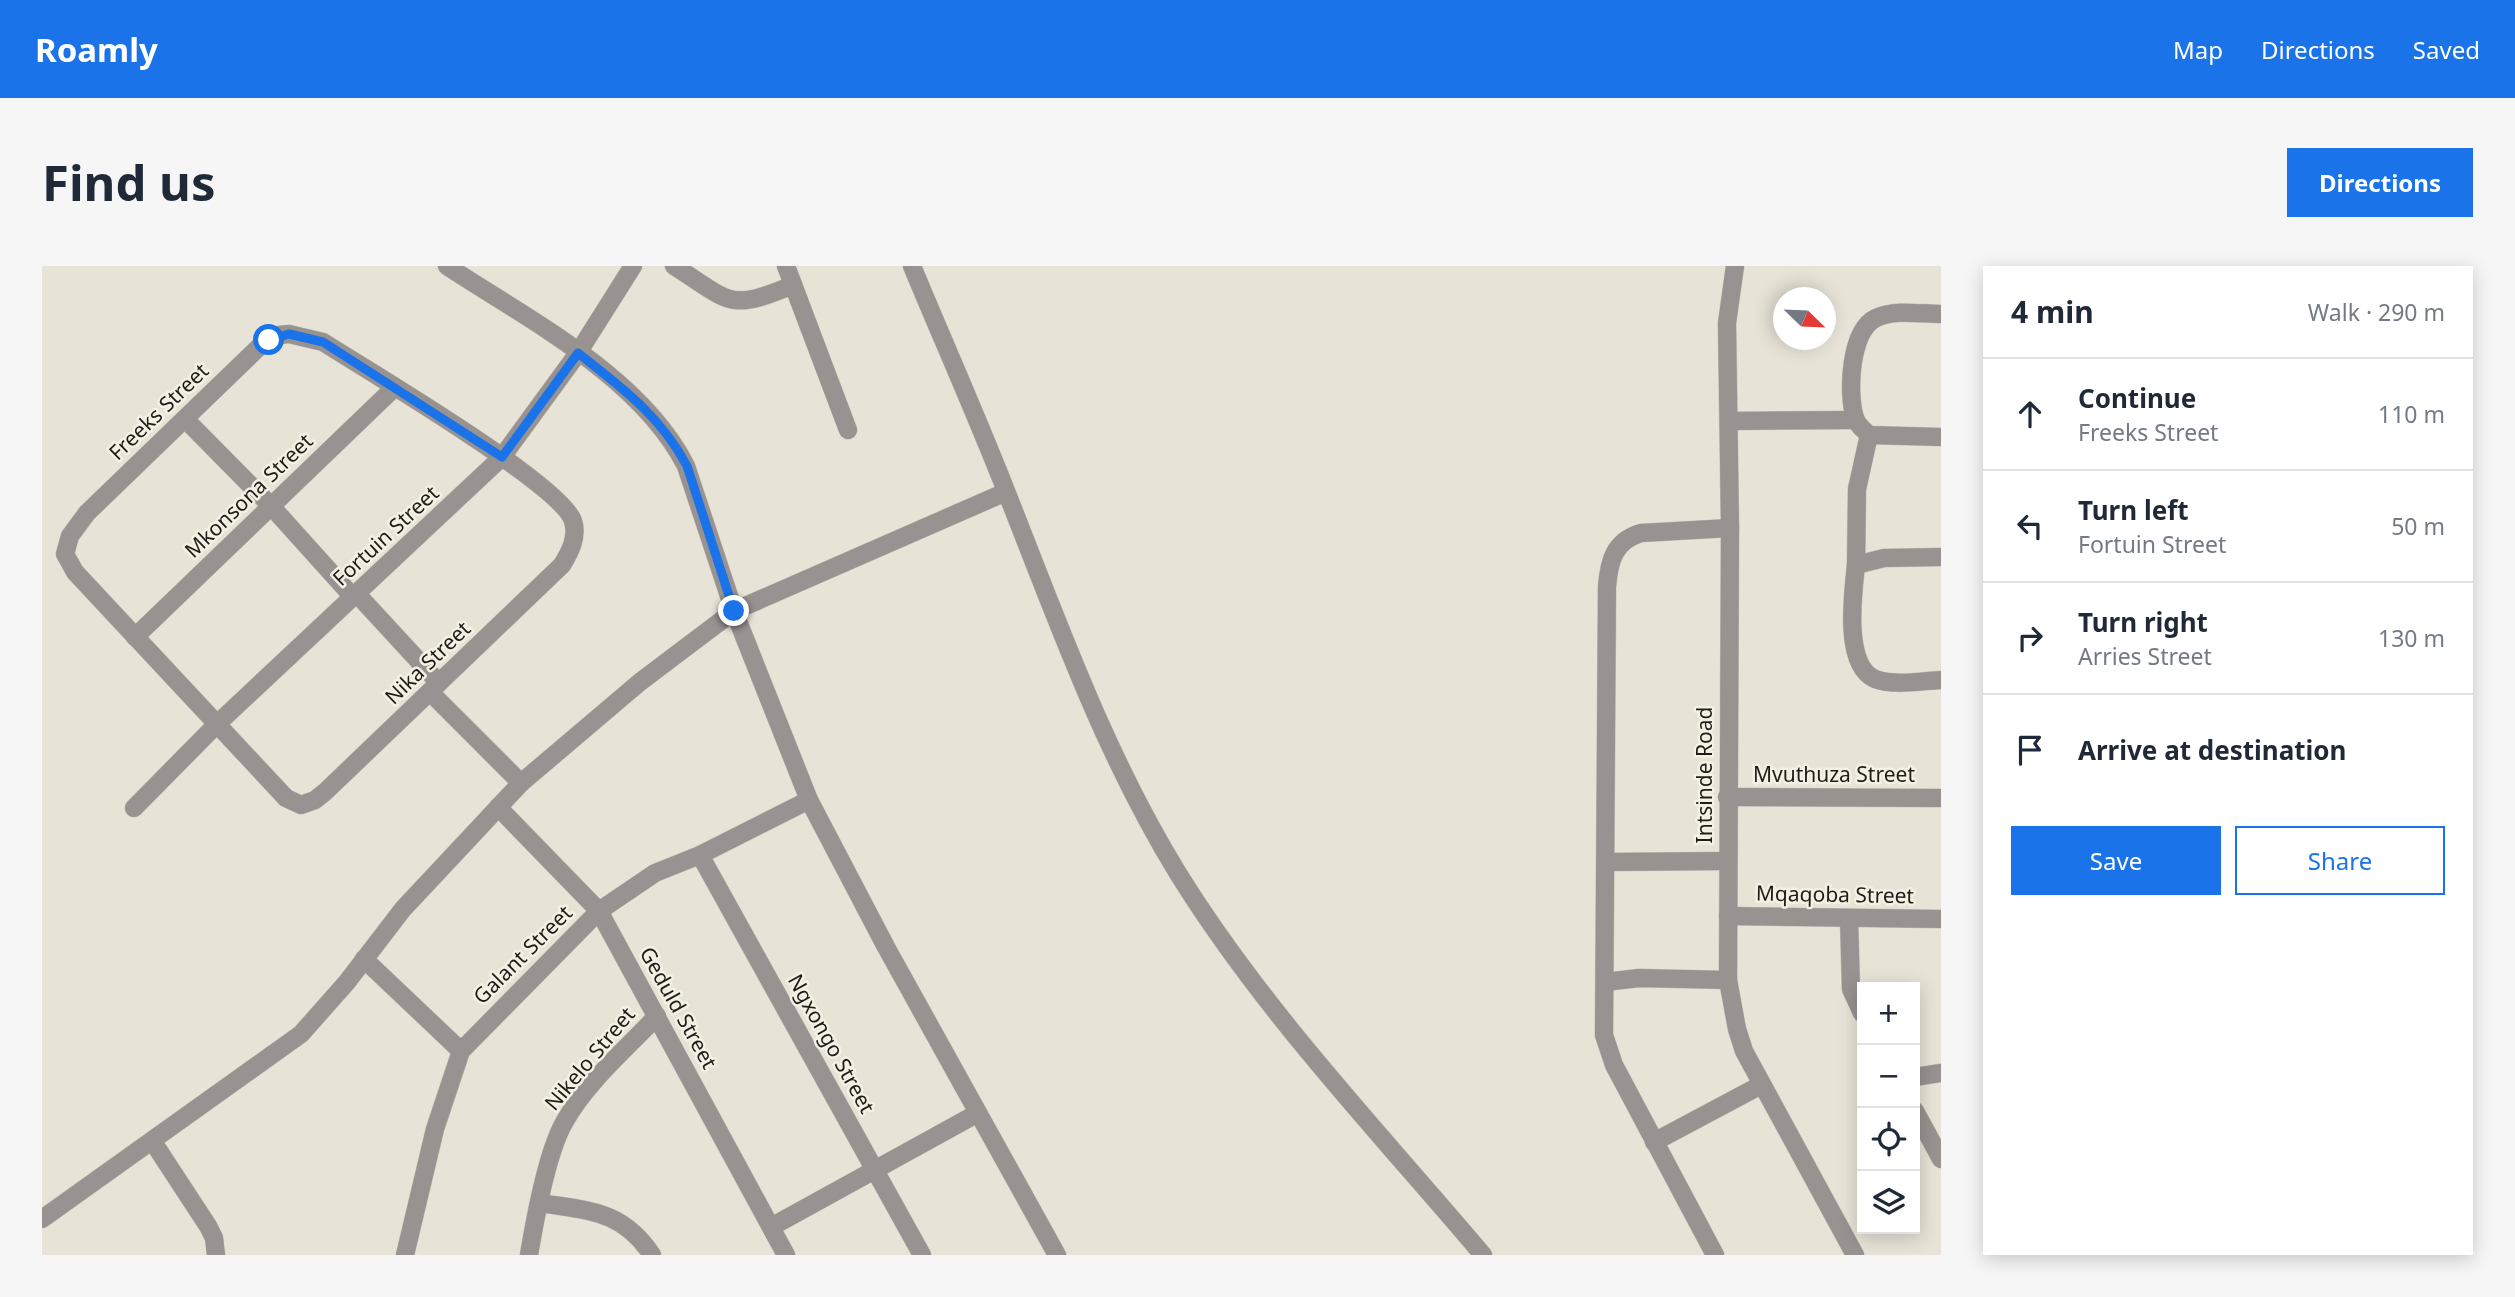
<!DOCTYPE html>
<html lang="en">
<head>
<meta charset="utf-8">
<style>
  body { margin:0; font-family:"Noto Sans",sans-serif; background:#f6f6f7; color:#1f2937 }
  .controls { position:absolute; right:21px; bottom:21px; display:grid; overflow:hidden; border-radius:0px; box-shadow:0 4px 18px #0003 }
  .controls button { width:63px; height:63px; display:grid; place-items:center; padding:0; border:0; border-bottom:2px solid #e0e1e3; background:#fff; color:#1f2937; font:35px sans-serif }
  .compass { position:absolute; left:1731px; top:21px; width:63px; height:63px; border-radius:50%; background:#fff; box-shadow:0 4px 18px #0003; rotate:113deg }
  .stop { position:absolute; width:21px; height:21px; margin:-16px; border:5px solid #1a73e8; border-radius:50%; background:#fff }
  .stop.end { background:#1a73e8; border-color:#fff; box-shadow:0 2px 7px #0008 }
  .list { margin:0; padding:0; list-style:none }
  h2 { display:flex; justify-content:space-between; align-items:center; height:91px; margin:0; padding:0 28px; font-size:30px }
  h2 small { font-size:23px; font-weight:400; color:#747a83 }
  .list li { display:grid; grid-template-columns:46px 1fr auto; gap:21px; align-items:center; box-sizing:border-box; height:112px; padding:0 28px; border-top:2px solid #e0e1e3 }
  .list b { display:block; font-size:26px; white-space:nowrap }
  .list p { margin:0; font-size:23px; white-space:nowrap; color:#747a83 }
  .list em { font-size:23px; font-style:normal; color:#747a83 }
  .actions { display:flex; gap:14px; padding:21px 28px }
  .actions a { flex:1; padding:16px 0; border:2px solid #1a73e8; border-radius:0px; text-align:center; font-size:24px; color:#1a73e8 }
  .actions .main { background:#1a73e8; color:#fff }
  .icon { flex:none; width:38px; height:38px; fill:none; stroke:currentColor; stroke-width:2; stroke-linecap:round; stroke-linejoin:round }
  .map { position:relative; flex:none; width:1899px; height:989px; overflow:hidden; border-radius:0px }
  header { display:flex; align-items:center; gap:42px; box-sizing:border-box; height:98px; padding:0 35px; background:#1a73e8; color:#fff }
  header strong { font-size:33px }
  nav { display:flex; gap:38px; margin-inline-start:auto; font-size:24px }
  .intro { display:flex; align-items:center; justify-content:space-between; box-sizing:border-box; height:168px; padding:0 42px }
  h1 { margin:0; font-size:49px }
  .button { padding:18px 32px; border-radius:0px; background:#1a73e8; color:#fff; font-size:24px; font-weight:700 }
  main { display:flex; gap:42px; padding:0 42px }
  aside { flex:1; background:#fff; border-radius:0px; box-shadow:0 4px 18px #0003 }
  .map>svg:first-child { display:block }
</style>
</head>
<body>
<header>
<strong>Roamly</strong>
<nav><a>Map</a><a>Directions</a><a>Saved</a></nav>
</header>
<div class="intro"><h1>Find us</h1><a class="button">Directions</a></div>
<main>
<div class="map">
<svg width="1899" height="989" viewBox="0 0 1899 989">
  <rect width="100%" height="100%" fill="#e7e3d7"/>
  <g fill="none" stroke-linecap="round" stroke-linejoin="round">
    <g stroke="#c3bfb5" stroke-width="19">
      <g id="minor">
        <path d="M405,0C487,54 599,111 644,200L692,345L767,534L844,681L1015,989"/>
        <path d="M632,0C689,36 686,46 751,19"/>
        <polyline points="744,0 806,164"/>
        <polyline points="1693,0 1685,57 1688,262 1686,714 1695,763 1702,785 1813,989"/>
        <path d="M1899,48C1879,48 1853,43 1834,52C1808,64 1805,127 1813,152C1815,159 1822,164 1827,169L1899,171"/>
        <path d="M247,68L281,76C323,103 520,219 531,255C536,271 528,286 520,299L283,526L273,534L259,539L244,532L33,306L23,288L28,270L45,247L217,81L237,69Z"/>
        <polyline points="143,153 229,240 311,331"/>
        <polyline points="1687,155 1814,154"/>
        <path d="M1899,291L1842,292L1814,299C1811,327 1801,399 1833,413C1851,420 1879,415 1899,414"/>
        <polyline points="1814,299 1815,223 1827,169"/>
        <polyline points="315,328 397,417"/>
        <polyline points="93,371 352,122"/>
        <polyline points="388,426 479,517"/>
        <polyline points="1685,531 1899,532"/>
        <polyline points="456,541 557,645 744,989"/>
        <polyline points="92,542 174,459 460,191 536,87 591,0"/>
        <polyline points="658,589 880,989"/>
        <polyline points="1565,596 1685,595"/>
        <polyline points="1686,650 1899,653"/>
        <polyline points="1807,653 1809,723 1820,747"/>
        <polyline points="322,693 419,785"/>
        <polyline points="1563,716 1597,712 1686,714"/>
        <polyline points="1873,811 1899,807"/>
        <polyline points="1873,845 1899,893"/>
        <polyline points="111,876 166,960 172,972 174,989"/>
        <polyline points="1612,876 1719,819"/>
        <path d="M499,937C547,945 580,944 610,989"/>
        <polyline points="729,961 936,847"/>
        <polyline points="363,989 393,863 419,785 557,645 613,607 658,589 767,534"/>
        <path d="M487,989C493,953 505,885 523,855C545,816 584,783 615,750"/>
        <path d="M1673,989L1572,799L1562,769L1565,321C1567,295 1572,275 1599,267L1688,262"/>
      </g>
    </g>
    <g stroke="#c3bfb5" stroke-width="19">
      <g id="tertiary">
        <path d="M870,0C902,77 936,153 966,230C1017,359 1064,491 1137,609C1223,747 1337,866 1441,989"/>
        <polyline points="0,953 259,768 305,716 361,643 479,517 598,416 692,345 964,226"/>
      </g>
    </g>
    <use href="#minor" stroke="#989290" stroke-width="18"/>
    <use href="#tertiary" stroke="#989290" stroke-width="18"/>
  </g>
  <g fill="none" stroke-linecap="round" stroke-linejoin="round">
    <path stroke="#1a73e8" stroke-width="9" d="M227,74L247,68L281,76L460,191L536,87C580,122 618,149 645,200L692,345"/>
  </g>
  <g text-anchor="middle" stroke-width="5" stroke-linejoin="round" paint-order="stroke">
    <g font-size="21" fill="#1f1d19" stroke="#f4f1e4">
      <text transform="translate(117 146) rotate(-44)" y="7">Freeks Street</text>
      <text transform="translate(207 230) rotate(-44)" y="7">Mkonsona Street</text>
      <text transform="translate(344 270) rotate(-43)" y="7">Fortuin Street</text>
      <text transform="translate(386 397) rotate(-44)" y="7">Nika Street</text>
      <text transform="translate(1663 509) rotate(-90)" y="7">Intsinde Road</text>
      <text x="1792" y="516">Mvuthuza Street</text>
      <text transform="translate(1793 629) rotate(1)" y="7">Mqaqoba Street</text>
      <text transform="translate(481 689) rotate(-45)" y="7">Galant Street</text>
      <text transform="translate(636 742) rotate(61)" y="7">Geduld Street</text>
      <text transform="translate(789 778) rotate(61)" y="7">Ngxongo Street</text>
      <text transform="translate(548 793) rotate(-50)" y="7">Nikelo Street</text>
    </g>
  </g>
</svg>
<div class="controls">
<button>+</button>
<button>−</button>
<button><svg class="icon" aria-label="locate" viewBox="0 0 24 24"><circle cx="12" cy="12" r="6"/><path d="M12 2v4M12 18v4M2 12h4M18 12h4"/></svg></button>
<button><svg class="icon" aria-label="layers" viewBox="0 0 24 24"><path d="M12 4l9 5-9 5-9-5zM3 14l9 5 9-5"/></svg></button>
</div>
<svg class="compass" viewBox="-18 -18 36 36"><path d="M0-13l5 13h-10z" fill="#e53935"/><path d="M0 13l5-13h-10z" fill="#747a83"/></svg>
<div class="stop" style="left:227px;top:74px"></div>
<div class="stop end" style="left:692px;top:345px"></div>
</div>
<aside>
<h2>4 min<small>Walk · 290 m</small></h2>
<ul class="list">
<li><svg class="icon" aria-label="ahead" viewBox="0 0 24 24"><path d="M12 20V5M6 11l6-6 6 6"/></svg><div><b>Continue</b><p>Freeks Street</p></div><em>110 m</em></li>
<li><svg class="icon" aria-label="left" viewBox="0 0 24 24"><path d="M17 20v-9H6M10 6l-5 5 5 5"/></svg><div><b>Turn left</b><p>Fortuin Street</p></div><em>50 m</em></li>
<li><svg class="icon" aria-label="right" viewBox="0 0 24 24"><path d="M7 20v-9h11M14 6l5 5-5 5"/></svg><div><b>Turn right</b><p>Arries Street</p></div><em>130 m</em></li>
<li><svg class="icon" aria-label="arrive" viewBox="0 0 24 24"><path d="M6 21V4h12l-3 4 3 4H6"/></svg><div><b>Arrive at destination</b></div></li>
</ul>
<div class="actions"><a class="main">Save</a><a>Share</a></div>
</aside>
</main>
</body>
</html>
